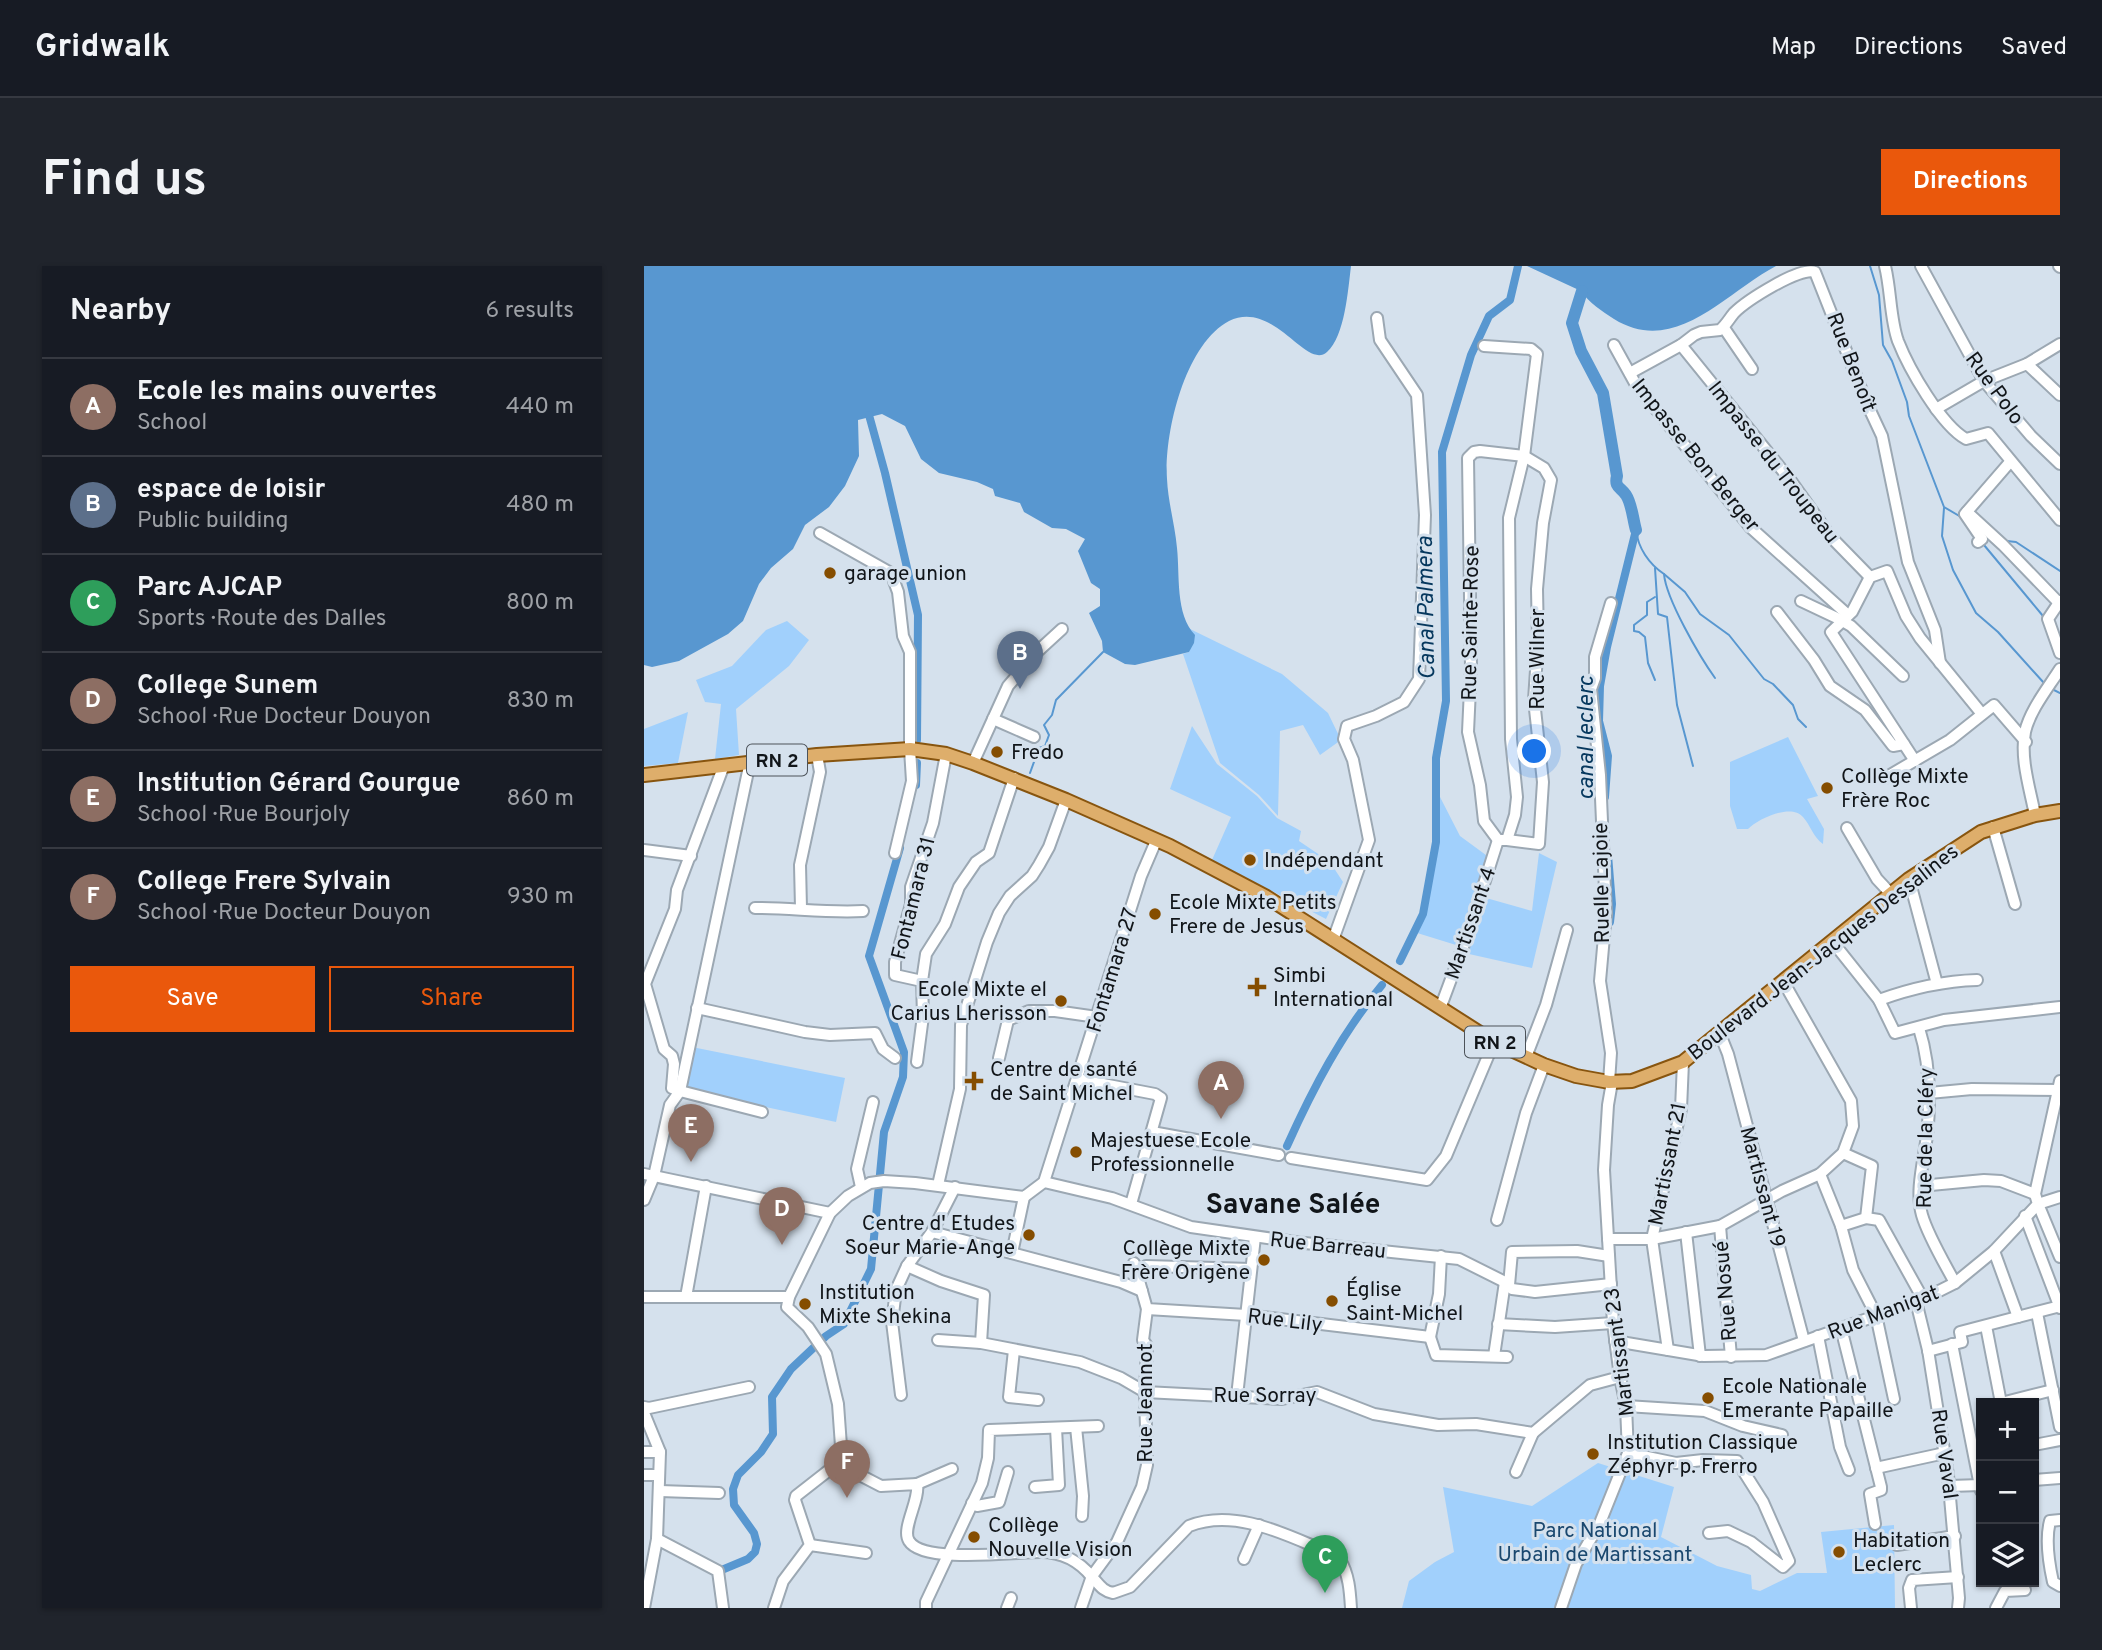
<!DOCTYPE html>
<html lang="en">
<head>
<meta charset="utf-8">
<style>
  body { margin:0; font-family:Overpass,sans-serif; background:#20242c; color:#f1f3f6 }
  .controls { position:absolute; right:21px; bottom:21px; display:grid; overflow:hidden; border-radius:0px; box-shadow:0 2px 5px #0004 }
  .controls button { width:63px; height:63px; display:grid; place-items:center; padding:0; border:0; border-bottom:2px solid #363941; background:#171b24; color:#f1f3f6; font:35px sans-serif }
  .you { position:absolute; left:891px; top:486px; width:24px; height:24px; margin:-18px; border:5px solid #fff; border-radius:50%; background:#1a73e8; box-shadow:0 0 0 10px #1a73e833 }
  .badge { display:grid; place-items:center; width:46px; height:46px; border-radius:50%; background:#ea580c; color:#fff; font-size:23px; font-weight:700 }
  .pin { position:absolute; translate:-50% -58px; filter:drop-shadow(0 2px 4px #0008) }
  .pin::after { content:''; position:absolute; top:37px; width:24px; height:21px; background:inherit; clip-path:polygon(0 0,100% 0,50% 100%) }
  .list { margin:0; padding:0; list-style:none }
  h2 { display:flex; justify-content:space-between; align-items:center; height:91px; margin:0; padding:0 28px; font-size:30px }
  h2 small { font-size:23px; font-weight:400; color:#9ea1a6 }
  .list li { display:grid; grid-template-columns:46px 1fr auto; gap:21px; align-items:center; box-sizing:border-box; height:98px; padding:0 28px; border-top:2px solid #363941 }
  .list b { display:block; font-size:26px; white-space:nowrap }
  .list p { margin:0; font-size:23px; white-space:nowrap; color:#9ea1a6 }
  .list em { font-size:23px; font-style:normal; color:#9ea1a6 }
  .actions { display:flex; gap:14px; padding:21px 28px }
  .actions a { flex:1; padding:16px 0; border:2px solid #ea580c; border-radius:0px; text-align:center; font-size:24px; color:#ea580c }
  .actions .main { background:#ea580c; color:#fff }
  .icon { flex:none; width:38px; height:38px; fill:none; stroke:currentColor; stroke-width:2; stroke-linecap:round; stroke-linejoin:round }
  .map { position:relative; flex:none; width:1416px; height:1342px; overflow:hidden; border-radius:0px }
  header { display:flex; align-items:center; gap:42px; box-sizing:border-box; height:98px; padding:0 35px; background:#171b24; border-bottom:2px solid #363941 }
  header strong { font-size:33px }
  nav { display:flex; gap:38px; margin-inline-start:auto; font-size:24px }
  .intro { display:flex; align-items:center; justify-content:space-between; box-sizing:border-box; height:168px; padding:0 42px }
  h1 { margin:0; font-size:49px }
  .button { padding:18px 32px; border-radius:0px; background:#ea580c; color:#fff; font-size:24px; font-weight:700 }
  main { display:flex; gap:42px; padding:0 42px }
  aside { flex:1; background:#171b24; border-radius:0px; box-shadow:0 2px 5px #0004 }
  .map>svg:first-child { display:block }
</style>
</head>
<body>
<header>
<strong>Gridwalk</strong>
<nav><a>Map</a><a>Directions</a><a>Saved</a></nav>
</header>
<div class="intro"><h1>Find us</h1><a class="button">Directions</a></div>
<main>
<aside>
<h2>Nearby<small>6 results</small></h2>
<ul class="list">
<li><span class="badge" style="background:#8d6e63">A</span><div><b>Ecole les mains ouvertes</b><p>School</p></div><em>440 m</em></li>
<li><span class="badge" style="background:#5c6f8a">B</span><div><b>espace de loisir</b><p>Public building</p></div><em>480 m</em></li>
<li><span class="badge" style="background:#2e9e5b">C</span><div><b>Parc AJCAP</b><p>Sports · Route des Dalles</p></div><em>800 m</em></li>
<li><span class="badge" style="background:#8d6e63">D</span><div><b>College Sunem</b><p>School · Rue Docteur Douyon</p></div><em>830 m</em></li>
<li><span class="badge" style="background:#8d6e63">E</span><div><b>Institution Gérard Gourgue</b><p>School · Rue Bourjoly</p></div><em>860 m</em></li>
<li><span class="badge" style="background:#8d6e63">F</span><div><b>College Frere Sylvain</b><p>School · Rue Docteur Douyon</p></div><em>930 m</em></li>
</ul>
<div class="actions"><a class="main">Save</a><a>Share</a></div>
</aside>
<div class="map">
<svg width="1416" height="1342" viewBox="0 0 1416 1342">
  <rect width="100%" height="100%" fill="#d5e1ed"/>
  <g fill="#a1d0fc">
    <polygon points="143,355 165,374 145,400 92,443 95,489 71,493 77,438 61,436 52,414 88,400 122,364"/>
    <polygon points="544,362 638,408 684,447 697,474 676,489 659,459 636,465 634,550 615,529 576,497 539,388 545,386 550,369"/>
    <polygon points="44,446 34,497 0,500 0,463"/>
    <polygon points="548,460 573,498 613,530 633,552 657,565 655,575 686,596 699,616 682,653 568,594 587,551 526,523"/>
    <path d="M1144,471L1174,530L1163,533L1180,563L1179,578C1169,571 1167,560 1159,551C1147,537 1114,553 1104,563H1093L1086,540V496Z"/>
    <polygon points="796,531 816,570 846,592 835,630 888,645 895,587 913,596 888,702 825,688 825,683 770,666 777,651"/>
    <polygon points="43,780 201,812 192,856 33,822"/>
    <polygon points="954,1197 1030,1221 1017,1271 1073,1300 1107,1309 1108,1323 1116,1325 1153,1307 1183,1307 1177,1266 1250,1259 1251,1342 758,1342 765,1315 791,1296 810,1286 799,1221 888,1240"/>
  </g>
  <g fill="#5897d0">
    <path d="M0,0H707C704,24 701,70 683,86C662,105 630,33 585,55C541,78 520,167 523,213C524,236 531,259 533,282C536,309 531,348 551,369L550,377L545,386L491,399L481,398L459,386L458,375L445,347L456,340V323L447,317L434,285L441,273L422,263L408,262L380,246L376,237L351,230L349,223L333,216L295,207L277,193L261,160L238,148L214,154L215,190L201,220L185,241L161,259L149,283L127,302L115,318L99,355L84,368L35,395L8,401L0,399Z"/>
    <path d="M883,0H1132C1081,27 1031,91 970,53C958,45 945,37 937,25Z"/>
  </g>
  <g fill="none" stroke-linecap="round" stroke-linejoin="round">
    <g stroke="#5897d0" stroke-width="2">
      <polyline points="1226,0 1235,29 1239,79 1248,95 1263,136 1265,150 1300,241 1317,251"/>
      <polyline points="1300,242 1298,270 1309,304 1332,347 1354,366 1400,417"/>
      <path d="M992,264C994,282 1005,298 1020,308C1022,333 1056,391 1071,412"/>
      <polyline points="1363,275 1372,276 1416,305"/>
      <polyline points="1340,279 1399,350"/>
      <polyline points="1011,302 1014,348 1023,351 1033,439 1049,500"/>
      <polyline points="1020,308 1041,326 1056,348 1085,369 1120,413 1129,418 1149,439 1154,453 1162,461"/>
      <polyline points="1011,331 1003,336 1003,349 990,359 990,365 995,366 1001,371 1004,397 1011,414"/>
      <polyline points="1408,423 1416,427"/>
      <polyline points="386,507 395,482 401,480 405,469 400,459 408,449 412,434 459,386"/>
    </g>
    <g stroke="#5897d0" stroke-width="8">
      <polyline points="225,149 241,207 274,349 273,474"/>
      <polyline points="272,519 273,497"/>
      <polyline points="961,531 964,490 955,455 956,420 963,381 992,264"/>
      <polyline points="964,589 968,638 966,656"/>
      <polyline points="756,695 779,648 792,576 792,492 802,435 798,186 827,89 845,50 866,34 874,0"/>
      <path d="M643,880C669,822 698,767 738,719"/>
      <polyline points="80,1303 104,1293 111,1286 113,1278 110,1267 90,1239 89,1223 94,1209 117,1186 129,1168 128,1131 147,1103 182,1070 200,1058 227,1003 240,866 259,811 260,786 225,690 256,582"/>
    </g>
    <path stroke="#5897d0" stroke-width="12" d="M938,25L928,57L937,85L959,127L973,210C970,222 977,221 982,229C988,238 989,254 992,264"/>
    <g stroke="#9ca8b3" stroke-width="14">
      <g id="minor">
        <path d="M1241,0C1247,24 1246,53 1254,75C1265,103 1297,159 1322,173L1344,167L1416,254"/>
        <polyline points="1277,0 1340,115 1387,170 1416,198"/>
        <polyline points="1415,0 1416,1"/>
        <polyline points="1080,62 1108,103"/>
        <polyline points="970,79 991,117 1106,261 1204,349"/>
        <polyline points="1037,79 1147,215 1186,270 1226,311"/>
        <polyline points="840,80 887,83 893,88 880,190 865,252 867,473 873,531 871,549 863,574 856,574"/>
        <polyline points="1383,98 1416,129"/>
        <path d="M986,107L1037,79L1050,69L1057,66L1076,64C1082,59 1085,53 1090,47C1102,35 1156,0 1171,6L1224,140L1238,170L1264,296L1291,364L1296,397"/>
        <polyline points="1292,143 1340,115 1383,98 1416,78"/>
        <polyline points="1323,246 1359,279 1415,337"/>
        <polyline points="176,267 247,307 254,326 259,370 266,386 266,483 268,515 251,587"/>
        <polyline points="1334,276 1338,273 1321,248 1366,196"/>
        <polyline points="1157,335 1195,353 1207,360 1259,410"/>
        <polyline points="1416,335 1404,353 1416,387"/>
        <polyline points="1133,346 1170,394 1186,420 1221,444 1249,480 1260,478"/>
        <polyline points="349,453 390,471"/>
        <polyline points="1271,495 1187,366 1208,346 1226,311 1243,305 1262,350 1276,372 1338,448"/>
        <polyline points="106,496 36,825 118,846"/>
        <polyline points="329,497 364,420 394,385 418,363"/>
        <polyline points="1241,512 1306,474 1350,439 1382,476"/>
        <path d="M1391,549C1386,523 1376,493 1381,466C1386,444 1404,422 1416,403"/>
        <polyline points="1349,561 1371,638"/>
        <polyline points="1203,562 1233,613 1247,628"/>
        <polyline points="854,574 840,555 836,519 824,466 827,401 824,192 830,186 836,185 880,190 900,202 907,214 899,257 893,323 894,374 890,434 899,516 895,578 863,574"/>
        <path d="M512,575L497,610L400,916L380,931L271,917L240,915L226,917L204,930L186,947L145,1031L143,1041L164,1061L182,1088L194,1138L198,1194L210,1206L237,1220L273,1218C276,1234 257,1263 265,1275C279,1298 371,1286 397,1286C418,1286 435,1295 448,1311C455,1318 458,1325 469,1327L486,1321L545,1260C585,1244 630,1263 667,1279C676,1283 690,1286 696,1294C705,1308 706,1326 707,1342"/>
        <polyline points="0,584 47,590"/>
        <polyline points="1265,613 1293,718"/>
        <path d="M111,642C148,642 183,647 219,645"/>
        <polyline points="157,642 156,599 176,506 173,489"/>
        <polyline points="689,674 725,574 709,494 700,473 703,460 732,450 760,436 775,413 781,249 773,129 736,74 733,52"/>
        <polyline points="1188,675 1235,734 1251,767 1300,754 1416,741"/>
        <polyline points="278,715 282,688 301,658 315,621 332,596 345,587 370,512"/>
        <path d="M1235,734C1268,722 1299,715 1333,714"/>
        <polyline points="797,740 826,662 854,574"/>
        <polyline points="53,742 161,766 186,769 231,767 239,783 251,792"/>
        <path d="M1275,762C1286,797 1287,833 1283,869C1280,894 1271,925 1278,949C1284,970 1301,998 1311,1017"/>
        <polyline points="1076,768 1084,788 1160,1075"/>
        <polyline points="882,791 902,739 923,664"/>
        <polyline points="355,792 364,754 385,745 411,745 453,751"/>
        <polyline points="273,796 279,750 278,715 251,709 251,696 267,638 267,621 289,557 302,488"/>
        <polyline points="433,813 511,828 517,832 487,938"/>
        <polyline points="965,816 967,787 956,715 962,648 956,509 947,423 951,412 951,391 967,337"/>
        <polyline points="1285,827 1328,823 1415,824"/>
        <polyline points="508,866 635,889"/>
        <polyline points="647,892 783,914 802,890 850,776"/>
        <polyline points="0,908 186,947"/>
        <polyline points="1176,908 1197,960 1209,1004 1232,1049 1250,1133"/>
        <polyline points="400,916 468,932 547,961 651,976 815,993 861,1016 868,1023 891,1026 967,1018"/>
        <polyline points="294,919 316,823 317,759 343,676 355,647 366,630 388,610 395,599 405,581 422,534"/>
        <polyline points="1276,920 1340,914 1357,915 1391,928"/>
        <polyline points="217,921 213,903 229,836"/>
        <polyline points="1416,931 1394,938 1416,991"/>
        <polyline points="0,934 10,910 26,839 36,825 28,822 30,798 28,790 20,783 1,718 31,643 33,624 80,499"/>
        <polyline points="1381,950 1416,1042"/>
        <polyline points="1222,952 1235,954 1279,1033"/>
        <polyline points="853,954 882,847 900,799"/>
        <polyline points="1076,960 1087,1091"/>
        <polyline points="1197,960 1222,952 1228,900 1199,887"/>
        <polyline points="288,966 477,1016 498,1025"/>
        <polyline points="1042,966 1056,1090"/>
        <polyline points="964,973 1008,973 1076,960 1138,925 1176,908 1199,887 1209,860 1207,835 1139,715"/>
        <polyline points="1350,985 1374,1051"/>
        <polyline points="368,987 380,931"/>
        <polyline points="490,997 503,1043 602,1049 786,1071 795,1028 797,990"/>
        <polyline points="263,1000 297,1015 340,1029 337,1077"/>
        <polyline points="502,1000 607,1003"/>
        <polyline points="865,1019 868,986 933,985 965,990"/>
        <polyline points="0,1031 145,1031"/>
        <polyline points="42,1031 62,920"/>
        <polyline points="1272,1035 1284,1084 1304,1209 1315,1332 1314,1342"/>
        <polyline points="1393,1047 1416,1161"/>
        <polyline points="854,1058 911,1061 969,1057"/>
        <polyline points="1342,1060 1357,1137 1409,1124"/>
        <polyline points="1197,1062 1237,1221 1237,1224 1226,1228 1231,1258"/>
        <polyline points="1174,1070 1196,1181 1205,1204"/>
        <polyline points="786,1071 792,1089 863,1091"/>
        <polyline points="294,1074 337,1077 436,1096 477,1112 501,1126 638,1133 673,1126 730,1148 794,1159 832,1158 889,1167 946,1119 976,1111"/>
        <polyline points="971,1075 1060,1090 1122,1089 1279,1033 1311,1017 1350,985 1394,938 1391,928 1416,815"/>
        <polyline points="1308,1078 1337,1225"/>
        <polyline points="370,1084 365,1131 394,1134"/>
        <polyline points="1024,1084 1008,973 1037,843 1039,796"/>
        <polyline points="1284,1085 1318,1076 1316,1066 1416,1040"/>
        <polyline points="850,1090 861,1016"/>
        <polyline points="257,1129 248,1056 252,1024 263,1000 288,966 311,921"/>
        <polyline points="593,1130 611,971"/>
        <polyline points="982,1140 1061,1145 1099,1160 1138,1169"/>
        <polyline points="0,1141 5,1142 105,1121"/>
        <polyline points="0,1147 16,1186 13,1273 0,1342"/>
        <polyline points="432,1161 439,1230 438,1250"/>
        <polyline points="1390,1179 1416,1174"/>
        <polyline points="0,1186 16,1186"/>
        <polyline points="984,1187 1032,1197 1059,1194 1093,1195 1119,1236 1145,1295 1139,1301 1107,1276 1084,1265 1065,1267"/>
        <polyline points="1232,1202 1301,1187"/>
        <polyline points="872,1206 889,1167"/>
        <polyline points="0,1209 15,1209"/>
        <polyline points="1390,1214 1416,1212"/>
        <polyline points="273,1218 308,1203"/>
        <polyline points="1306,1220 1337,1219"/>
        <polyline points="391,1221 415,1219 412,1162"/>
        <polyline points="16,1225 75,1227"/>
        <polyline points="328,1237 333,1240 355,1236 364,1206"/>
        <path d="M1416,1254L1406,1255C1401,1274 1405,1298 1409,1316L1416,1320"/>
        <polyline points="13,1273 74,1305 79,1342"/>
        <polyline points="166,1279 222,1287"/>
        <polyline points="1253,1279 1311,1270"/>
        <polyline points="600,1293 615,1259"/>
        <polyline points="130,1342 139,1315 166,1279 151,1234 152,1230 198,1194"/>
        <polyline points="282,1342 282,1336 338,1217 344,1192 345,1164 454,1160"/>
        <polyline points="363,1342 367,1332"/>
        <polyline points="437,1342 448,1310 473,1276 498,1221 503,1199 501,1126 503,1080 499,1074 503,1043"/>
        <polyline points="917,1342 932,1298 956,1257 984,1187 982,1140 976,1111 969,1057 960,904 964,839 968,816"/>
        <polyline points="1267,1342 1265,1322 1268,1314 1314,1311"/>
        <polyline points="1352,1342 1361,1325 1381,1324"/>
      </g>
    </g>
    <g stroke="#88550f" stroke-width="16">
      <polyline id="major" points="0,509 173,489 266,483 302,488 329,497 422,534 526,580 621,630 850,776 900,799 932,810 965,816 988,815 1039,796 1265,613 1337,566 1391,549 1416,545"/>
    </g>
    <use href="#minor" stroke="#fff" stroke-width="10"/>
    <use href="#major" stroke="#deae6b" stroke-width="12"/>
  </g>
  <g fill="#854d00" stroke="#d5e1ed" stroke-width="2.5">
    <circle cx="186" cy="307" r="7"/>
    <circle cx="353" cy="486" r="7"/>
    <circle cx="1183" cy="522" r="7"/>
    <circle cx="606" cy="594" r="7"/>
    <circle cx="511" cy="648" r="7"/>
    <path d="M609.5 710.5h7v7h7v7h-7v7h-7v-7h-7v-7h7z"/>
    <circle cx="417" cy="735" r="7"/>
    <path d="M326.5 804.5h7v7h7v7h-7v7h-7v-7h-7v-7h7z"/>
    <circle cx="432" cy="886" r="7"/>
    <circle cx="385" cy="969" r="7"/>
    <circle cx="620" cy="994" r="7"/>
    <circle cx="688" cy="1035" r="7"/>
    <circle cx="161" cy="1038" r="7"/>
    <circle cx="1064" cy="1132" r="7"/>
    <circle cx="949" cy="1188" r="7"/>
    <circle cx="330" cy="1271" r="7"/>
    <circle cx="1195" cy="1286" r="7"/>
  </g>
  <g text-anchor="middle" stroke-width="6" stroke-linejoin="round" paint-order="stroke">
    <g fill="#d5e1ed" stroke="#4c5259" stroke-width="2">
      <rect x="103" y="478.5" width="60" height="31" rx="5"/>
      <rect x="821" y="760.5" width="60" height="31" rx="5"/>
    </g>
    <g font-size="19" font-weight="bold" fill="#111519">
      <text x="133" y="501">RN 2</text>
      <text x="851" y="783">RN 2</text>
    </g>
    <g font-size="21" fill="#111519" stroke="#d5e1ed">
      <text transform="translate(1208 96) rotate(69)" y="7">Rue Benoît</text>
      <text transform="translate(1351 122) rotate(54)" y="7">Rue Polo</text>
      <text transform="translate(1052 189) rotate(51)" y="7">Impasse Bon Berger</text>
      <text transform="translate(1130 196) rotate(52)" y="7">Impasse du Troupeau</text>
      <text transform="translate(826 357) rotate(-89)" y="7">Rue Sainte-Rose</text>
      <text transform="translate(893 393) rotate(-90)" y="7">Rue Wilner</text>
      <text transform="translate(957 617) rotate(-91)" y="7">Ruelle Lajoie</text>
      <text transform="translate(269 632) rotate(-76)" y="7">Fontamara 31</text>
      <text transform="translate(826 657) rotate(-71)" y="7">Martissant 4</text>
      <text transform="translate(1179 686) rotate(-38)" y="7">Boulevard Jean-Jacques Dessalines</text>
      <text transform="translate(468 704) rotate(-73)" y="7">Fontamara 27</text>
      <text transform="translate(1281 872) rotate(-89)" y="7">Rue de la Cléry</text>
      <text transform="translate(1023 898) rotate(-79)" y="7">Martissant 21</text>
      <text transform="translate(1119 921) rotate(75)" y="7">Martissant 19</text>
      <text transform="translate(684 979) rotate(6)" y="7">Rue Barreau</text>
      <text transform="translate(1081 1025) rotate(-95)" y="7">Rue Nosué</text>
      <text transform="translate(1239 1046) rotate(-21)" y="7">Rue Manigat</text>
      <text transform="translate(641 1054) rotate(7)" y="7">Rue Lily</text>
      <text transform="translate(975 1086) rotate(-97)" y="7">Martissant 23</text>
      <text x="621" y="1136">Rue Sorray</text>
      <text transform="translate(501 1137) rotate(-90)" y="7">Rue Jeannot</text>
      <text transform="translate(1301 1188) rotate(82)" y="7">Rue Vaval</text>
    </g>
    <g font-size="21" fill="#111519" stroke="#d5e1ed" text-anchor="start">
      <text x="200" y="314">garage union</text>
      <text x="367" y="493">Fredo</text>
      <text x="1197" y="517">Collège Mixte<tspan x="1197" dy="24">Frère Roc</tspan></text>
      <text x="620" y="601">Indépendant</text>
      <text x="525" y="643">Ecole Mixte Petits<tspan x="525" dy="24">Frere de Jesus</tspan></text>
      <text x="629" y="716">Simbi<tspan x="629" dy="24">International</tspan></text>
      <text x="403" y="730" text-anchor="end">Ecole Mixte el<tspan x="403" dy="24">Carius Lherisson</tspan></text>
      <text x="346" y="810">Centre de santé<tspan x="346" dy="24">de Saint Michel</tspan></text>
      <text x="446" y="881">Majestuese Ecole<tspan x="446" dy="24">Professionnelle</tspan></text>
      <text x="371" y="964" text-anchor="end">Centre d' Etudes<tspan x="371" dy="24">Soeur Marie-Ange</tspan></text>
      <text x="606" y="989" text-anchor="end">Collège Mixte<tspan x="606" dy="24">Frère Origène</tspan></text>
      <text x="702" y="1030">Église<tspan x="702" dy="24">Saint-Michel</tspan></text>
      <text x="175" y="1033">Institution<tspan x="175" dy="24">Mixte Shekina</tspan></text>
      <text x="1078" y="1127">Ecole Nationale<tspan x="1078" dy="24">Emerante Papaille</tspan></text>
      <text x="963" y="1183">Institution Classique<tspan x="963" dy="24">Zéphyr p. Frerro</tspan></text>
      <text x="344" y="1266">Collège<tspan x="344" dy="24">Nouvelle Vision</tspan></text>
      <text x="1209" y="1281">Habitation<tspan x="1209" dy="24">Leclerc</tspan></text>
    </g>
    <g font-size="21" fill="#1a486f" stroke="#d5e1ed">
      <text x="951" y="1271">Parc National<tspan x="951" dy="24">Urbain de Martissant</tspan></text>
    </g>
    <g font-size="23" font-style="italic" fill="#06385e" stroke="#d5e1ed">
      <text transform="translate(781 342) rotate(-91)" y="8">Canal Palmera</text>
      <text transform="translate(941 472) rotate(-90)" y="8">canal leclerc</text>
    </g>
    <g font-size="28" font-weight="bold" fill="#111519" stroke="#d5e1ed">
      <text x="649" y="947">Savane Salée</text>
    </g>
  </g>
</svg>
<div class="controls">
<button>+</button>
<button>−</button>
<button><svg class="icon" aria-label="layers" viewBox="0 0 24 24"><path d="M12 4l9 5-9 5-9-5zM3 14l9 5 9-5"/></svg></button>
</div>
<div class="you"></div>
<div class="pin badge" style="left:577px;top:853px;background:#8d6e63">A</div>
<div class="pin badge" style="left:376px;top:423px;background:#5c6f8a">B</div>
<div class="pin badge" style="left:681px;top:1327px;background:#2e9e5b">C</div>
<div class="pin badge" style="left:138px;top:979px;background:#8d6e63">D</div>
<div class="pin badge" style="left:47px;top:896px;background:#8d6e63">E</div>
<div class="pin badge" style="left:203px;top:1232px;background:#8d6e63">F</div>
</div>
</main>
</body>
</html>
